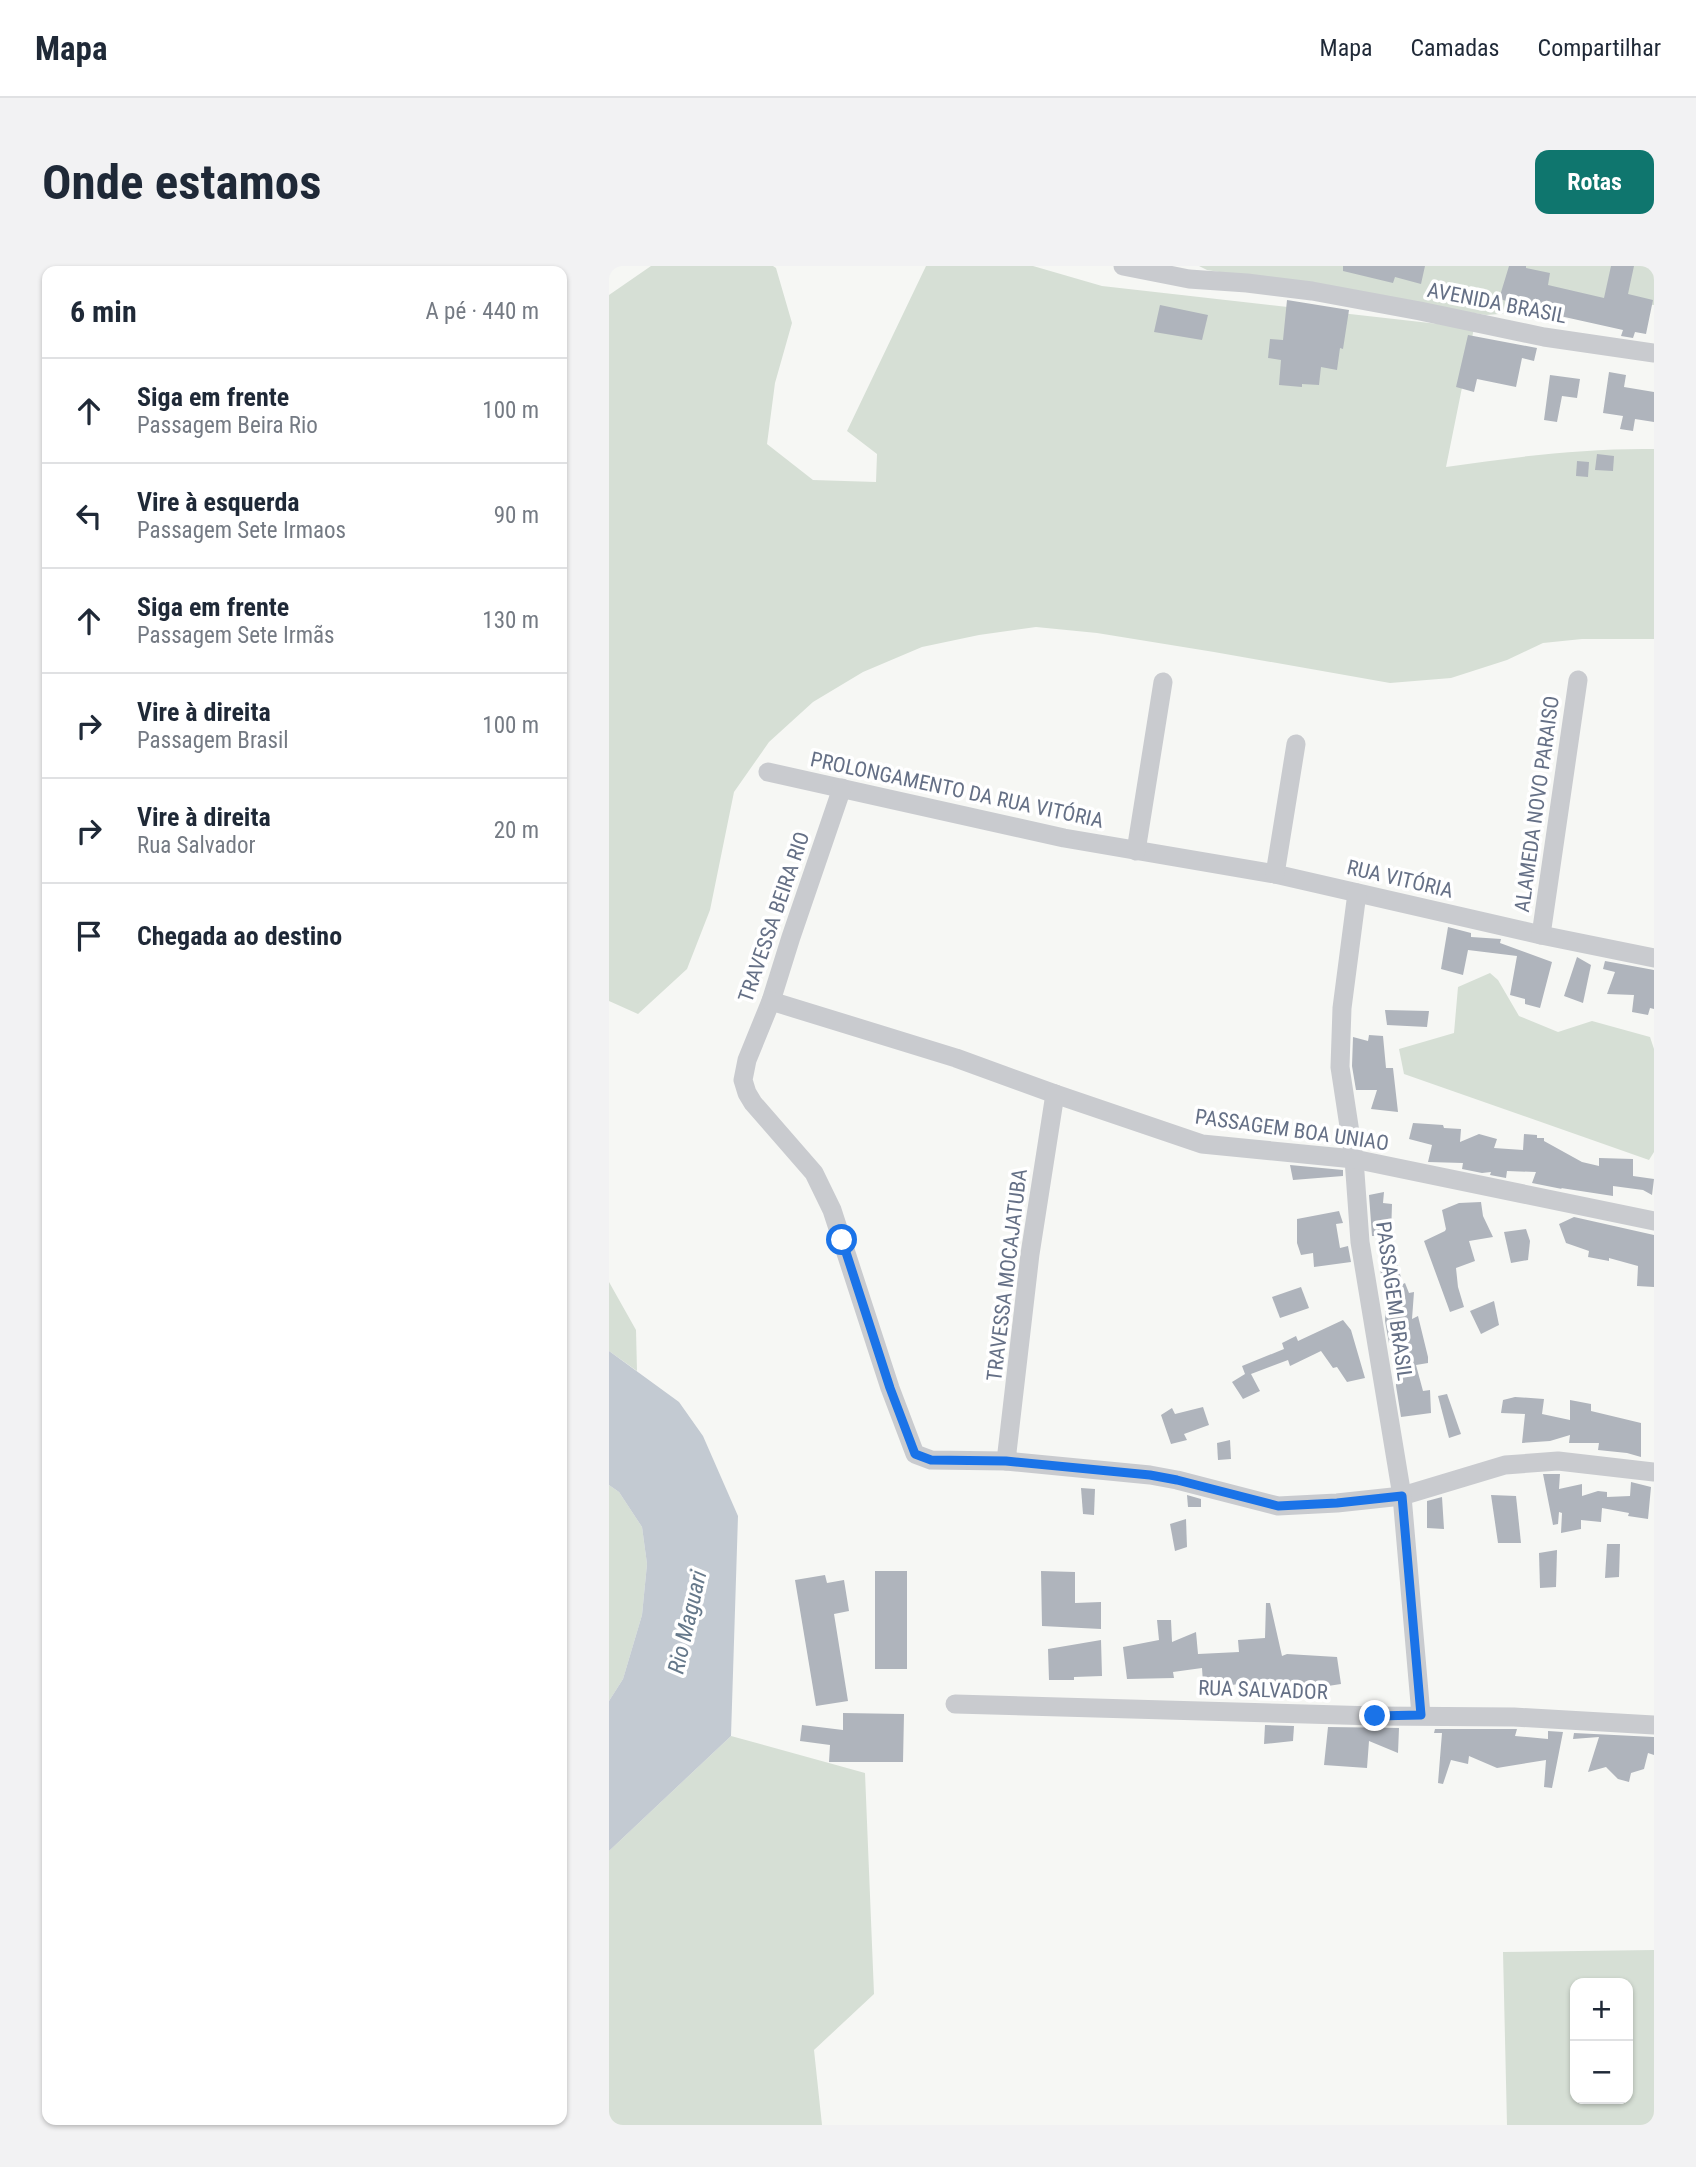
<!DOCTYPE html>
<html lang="pt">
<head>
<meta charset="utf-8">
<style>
  body { margin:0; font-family:"Roboto Condensed",sans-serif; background:#f2f2f3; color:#1f2937 }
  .controls { position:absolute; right:21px; bottom:21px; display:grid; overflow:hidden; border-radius:14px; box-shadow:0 2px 5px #0004 }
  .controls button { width:63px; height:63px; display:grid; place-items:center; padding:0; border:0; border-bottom:2px solid #e0e1e3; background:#fff; color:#1f2937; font:35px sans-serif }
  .stop { position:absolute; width:21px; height:21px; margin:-16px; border:5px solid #1a73e8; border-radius:50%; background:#fff }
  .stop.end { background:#1a73e8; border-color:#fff; box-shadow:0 2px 7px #0008 }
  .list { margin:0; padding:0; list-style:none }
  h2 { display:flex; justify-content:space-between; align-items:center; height:91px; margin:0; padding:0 28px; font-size:30px }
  h2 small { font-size:23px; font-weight:400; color:#747a83 }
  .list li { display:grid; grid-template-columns:46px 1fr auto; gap:21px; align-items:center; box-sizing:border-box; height:105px; padding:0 28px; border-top:2px solid #e0e1e3 }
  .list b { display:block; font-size:26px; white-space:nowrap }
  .list p { margin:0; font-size:23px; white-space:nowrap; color:#747a83 }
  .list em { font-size:23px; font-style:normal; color:#747a83 }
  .icon { flex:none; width:38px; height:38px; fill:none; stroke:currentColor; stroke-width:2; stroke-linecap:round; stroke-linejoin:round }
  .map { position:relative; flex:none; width:1045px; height:1859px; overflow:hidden; border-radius:14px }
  header { display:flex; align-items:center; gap:42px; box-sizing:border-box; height:98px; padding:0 35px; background:#fff; border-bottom:2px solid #e0e1e3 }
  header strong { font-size:33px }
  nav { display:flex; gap:38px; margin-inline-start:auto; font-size:24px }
  .intro { display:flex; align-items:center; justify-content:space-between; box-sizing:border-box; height:168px; padding:0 42px }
  h1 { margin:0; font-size:49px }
  .button { padding:18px 32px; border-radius:14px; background:#0f766e; color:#fff; font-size:24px; font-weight:700 }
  main { display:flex; gap:42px; padding:0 42px }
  aside { flex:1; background:#fff; border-radius:14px; box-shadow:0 2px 5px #0004 }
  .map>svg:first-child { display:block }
</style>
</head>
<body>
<header>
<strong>Mapa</strong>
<nav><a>Mapa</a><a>Camadas</a><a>Compartilhar</a></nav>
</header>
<div class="intro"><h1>Onde estamos</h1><a class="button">Rotas</a></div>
<main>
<aside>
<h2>6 min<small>A pé · 440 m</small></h2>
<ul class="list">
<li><svg class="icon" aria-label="ahead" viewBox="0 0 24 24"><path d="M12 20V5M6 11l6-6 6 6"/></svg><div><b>Siga em frente</b><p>Passagem Beira Rio</p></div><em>100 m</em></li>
<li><svg class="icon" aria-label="left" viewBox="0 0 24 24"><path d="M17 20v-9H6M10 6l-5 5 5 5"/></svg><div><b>Vire à esquerda</b><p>Passagem Sete Irmaos</p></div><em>90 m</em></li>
<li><svg class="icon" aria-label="ahead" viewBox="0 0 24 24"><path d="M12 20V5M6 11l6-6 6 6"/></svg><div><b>Siga em frente</b><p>Passagem Sete Irmãs</p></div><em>130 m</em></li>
<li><svg class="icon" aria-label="right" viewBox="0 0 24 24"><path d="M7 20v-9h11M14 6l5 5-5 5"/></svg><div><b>Vire à direita</b><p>Passagem Brasil</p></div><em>100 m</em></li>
<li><svg class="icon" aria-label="right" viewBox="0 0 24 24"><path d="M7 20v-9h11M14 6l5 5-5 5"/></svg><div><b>Vire à direita</b><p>Rua Salvador</p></div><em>20 m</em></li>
<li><svg class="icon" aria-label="arrive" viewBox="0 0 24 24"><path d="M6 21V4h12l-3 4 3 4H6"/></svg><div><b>Chegada ao destino</b></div></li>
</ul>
</aside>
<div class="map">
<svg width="1045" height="1859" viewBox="0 0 1045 1859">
  <rect width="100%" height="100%" fill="#f6f7f4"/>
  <g fill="#d6dfd5" fill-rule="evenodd">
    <path d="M42,0H164L167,2L183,57L166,117L158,178L204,214L267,216L268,188L238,165L317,0H424L493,20L865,62L837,201C906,191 975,182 1045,183V373H973L934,377L898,394L842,412L781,417L605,386L488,367L427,361L370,369L313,381L254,406L204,436L160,476L125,526L101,644L78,703L29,748L0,735V29Z"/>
    <polygon points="590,0 1045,0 1045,39 1021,38 877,49 598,4"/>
    <polygon points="881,707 889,714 910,750 949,766 983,755 1041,771 1045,783 1045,886 1040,894 795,808 790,783 845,767 849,721"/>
    <polygon points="0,1016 27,1064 28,1105 0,1085"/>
    <polygon points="0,1219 10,1226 33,1261 38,1298 33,1349 14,1413 0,1435"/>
    <polygon points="122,1470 256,1507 265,1728 205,1784 213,1859 0,1859 0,1585"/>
    <path d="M1045,1684V1859H898L894,1686ZM966,1717H1019V1833H966Z"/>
  </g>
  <polygon fill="#c3cad2" points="0,1085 70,1136 94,1170 129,1250 122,1470 0,1585 0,1435 14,1413 33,1349 38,1298 33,1261 10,1226 0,1219"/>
  <g fill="#afb4bc">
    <polygon points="734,0 816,0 812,18 786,11 784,17 734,5"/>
    <polygon points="900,0 917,0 917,2 941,7 939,19 995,32 1002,0 1025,0 1019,28 1044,34 1037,68 1026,66 1024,72 1012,70 1014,64 951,50 952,46 907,34 906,37 890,33"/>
    <polygon points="678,34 740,44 734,83 731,82 728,104 712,101 710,119 693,118 693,121 670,119 672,94 659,92 661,73 674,74"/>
    <polygon points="551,39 599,49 593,74 545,66"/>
    <polygon points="859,69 928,82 925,95 913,92 907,121 868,113 865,126 847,121"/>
    <polygon points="1000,106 1017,109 1015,121 1045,126 1045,156 1026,153 1024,165 1011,163 1014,150 994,147"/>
    <polygon points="941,109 971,113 968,132 953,130 948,156 935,154"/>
    <polygon points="988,188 1005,190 1004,205 986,204"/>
    <polygon points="968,195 980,196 979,211 967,210"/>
    <polygon points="839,661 862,667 862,671 892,673 891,677 943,696 931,742 916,738 916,733 901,729 908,690 859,684 854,709 832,703"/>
    <polygon points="968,691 982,699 974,737 955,730"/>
    <polygon points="996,695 1045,704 1045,743 1041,742 1039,749 1023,746 1025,729 998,728 1006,706 994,703"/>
    <polygon points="776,744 820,745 818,761 778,759"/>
    <polygon points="760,769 774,770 777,802 784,802 789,846 762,843 768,824 747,824 743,800 744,771 759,775"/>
    <polygon points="804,857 834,859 835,862 852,863 851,876 870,868 888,873 885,882 914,884 915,868 928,869 928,872 935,872 935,875 973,896 990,900 990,892 1024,893 1024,910 1045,913 1043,929 1034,924 1004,920 1004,930 952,922 953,923 923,917 927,906 898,905 897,912 881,909 882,906 873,907 853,903 854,897 819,896 823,879 800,873"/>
    <polygon points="681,899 734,904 734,910 684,914"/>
    <polygon points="775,926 774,937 783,938 782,970 763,970 760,929"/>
    <polygon points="872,936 874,950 884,971 860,975 866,995 847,1002 849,1021 855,1041 841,1046 815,975 836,965 837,963 833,944 850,937"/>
    <polygon points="730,945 734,957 727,958 731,982 739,980 742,996 705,1001 704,987 692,989 688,977 688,953"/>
    <polygon points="965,951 1045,969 1045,1021 1028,1020 1029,1000 1000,992 1000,995 979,991 980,985 957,977 950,958"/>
    <polygon points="917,963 921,975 919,994 902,997 895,966"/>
    <polygon points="788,998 794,1018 796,1017 800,1027 805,1026 803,1053 809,1050 819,1091 819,1097 807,1099 814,1125 821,1124 822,1147 792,1151 787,1120 787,1091 792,1075 780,1077 776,1055 777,1028 771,1004"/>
    <polygon points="692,1021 700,1042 671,1052 663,1031"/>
    <polygon points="885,1035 890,1059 872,1068 861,1045"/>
    <polygon points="734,1054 742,1064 756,1112 738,1116 728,1101 724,1102 712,1085 681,1100 679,1094 642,1108 651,1125 634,1133 623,1116 636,1108 633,1100 675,1083 673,1077 687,1070 689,1075"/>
    <polygon points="838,1128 852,1168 840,1172 829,1130"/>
    <polygon points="906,1131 935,1133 933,1148 961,1154 961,1134 982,1138 982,1145 1032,1157 1032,1191 1018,1187 989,1184 990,1177 960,1177 961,1169 941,1175 913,1177 916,1148 892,1147 894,1134"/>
    <polygon points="594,1141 600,1159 575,1168 578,1174 562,1178 552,1149 563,1142 566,1148"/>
    <polygon points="621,1174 622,1193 609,1194 608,1177"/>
    <polygon points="934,1208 951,1208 950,1223 973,1218 973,1230 989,1225 998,1226 998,1231 1021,1230 1022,1216 1042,1221 1039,1253 1019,1250 1020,1247 993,1242 992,1256 972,1254 972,1263 952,1267 953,1247 950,1246 949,1258 944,1259"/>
    <polygon points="472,1222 486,1223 485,1249 474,1248"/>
    <polygon points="578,1229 592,1233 592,1241 579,1241"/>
    <polygon points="882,1229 907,1230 912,1277 889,1277"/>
    <polygon points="833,1231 835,1263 818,1262 818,1235"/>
    <polygon points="577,1253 578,1281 566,1285 561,1258"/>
    <polygon points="998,1278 1011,1278 1010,1311 996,1312"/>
    <polygon points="948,1284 947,1321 931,1322 930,1287"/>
    <rect x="266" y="1305" width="32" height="98"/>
    <polygon points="432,1305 466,1306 466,1337 492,1336 492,1363 433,1360"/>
    <polygon points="216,1309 218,1317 235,1314 240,1345 225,1348 239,1435 207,1440 186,1314"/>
    <polygon points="657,1337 661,1337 673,1390 678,1388 728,1391 732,1418 719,1420 718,1418 682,1421 683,1426 667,1428 665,1415 610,1420 610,1417 594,1417 593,1402 564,1406 565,1412 518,1413 514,1381 550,1374 548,1354 562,1354 563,1376 587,1366 589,1388 630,1386 629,1374 656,1372"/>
    <polygon points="492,1374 493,1410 465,1411 465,1414 440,1414 439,1383"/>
    <polygon points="234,1447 295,1448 294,1496 220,1496 221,1479 191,1475 193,1459 234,1464"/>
    <polygon points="656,1459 685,1460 684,1475 655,1478"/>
    <polygon points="719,1461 790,1462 789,1487 760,1475 758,1502 715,1499"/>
    <polygon points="826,1463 908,1463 906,1470 939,1473 939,1465 954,1466 943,1522 935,1521 937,1494 888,1502 860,1490 859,1498 842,1494 834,1518 829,1517 833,1467 825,1467"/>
    <polygon points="965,1467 1045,1471 1045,1489 1039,1487 1035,1503 1022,1507 1020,1516 1009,1513 997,1501 979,1506 990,1471 964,1473"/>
  </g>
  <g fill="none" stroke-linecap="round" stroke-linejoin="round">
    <g stroke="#c9cbcf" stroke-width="19">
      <polyline points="514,0 580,13 638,17 703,25 811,45 935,71 1045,87"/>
      <polyline points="159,506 455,572 666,608 932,669 1045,692"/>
      <polyline points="233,522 182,671 162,735 138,794 134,814 138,827 144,837 205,907 223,944 281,1122 306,1188 322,1194 397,1195 541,1209 568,1214 669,1240 728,1237 793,1230 896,1199 949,1195 1045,1206"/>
      <polyline points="527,585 554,416"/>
      <polyline points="666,608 687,478"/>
      <polyline points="748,627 733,742 731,801 745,893 751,976 793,1230 812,1449"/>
      <polyline points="932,669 969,414"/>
      <polyline points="162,735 347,792 446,828 593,878 745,893 1045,955"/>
      <polyline points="397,1195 421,988 446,828"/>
      <polyline points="346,1438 767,1450 905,1451 1045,1459"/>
    </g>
  </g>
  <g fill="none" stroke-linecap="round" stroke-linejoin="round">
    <polyline stroke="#1a73e8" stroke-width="9" points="233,974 281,1122 306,1188 322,1194 397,1195 541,1209 568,1214 669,1240 728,1237 793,1230 812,1449 766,1450"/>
  </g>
  <g text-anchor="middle" stroke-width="7" stroke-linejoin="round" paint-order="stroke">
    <g font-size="21" fill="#657086" stroke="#fff">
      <text transform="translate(888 37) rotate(11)" y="7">AVENIDA BRASIL</text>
      <text transform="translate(348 524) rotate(12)" y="7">PROLONGAMENTO DA RUA VITÓRIA</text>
      <text transform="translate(928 538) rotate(-82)" y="7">ALAMEDA NOVO PARAISO</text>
      <text transform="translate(791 613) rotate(13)" y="7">RUA VITÓRIA</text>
      <text transform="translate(165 651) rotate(-71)" y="7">TRAVESSA BEIRA RIO</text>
      <text transform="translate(683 864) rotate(8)" y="7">PASSAGEM BOA UNIAO</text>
      <text transform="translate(398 1009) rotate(-83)" y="7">TRAVESSA MOCAJATUBA</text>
      <text transform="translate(785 1035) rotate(82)" y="7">PASSAGEM BRASIL</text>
      <text transform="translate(654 1424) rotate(2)" y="7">RUA SALVADOR</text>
    </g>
    <g font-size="23" font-style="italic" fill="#65788a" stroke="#fff">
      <text transform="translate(78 1356) rotate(-77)" y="8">Rio Maguari</text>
    </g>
  </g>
</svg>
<div class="controls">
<button>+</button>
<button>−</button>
</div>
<div class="stop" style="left:233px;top:974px"></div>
<div class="stop end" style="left:766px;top:1450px"></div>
</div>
</main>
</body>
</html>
